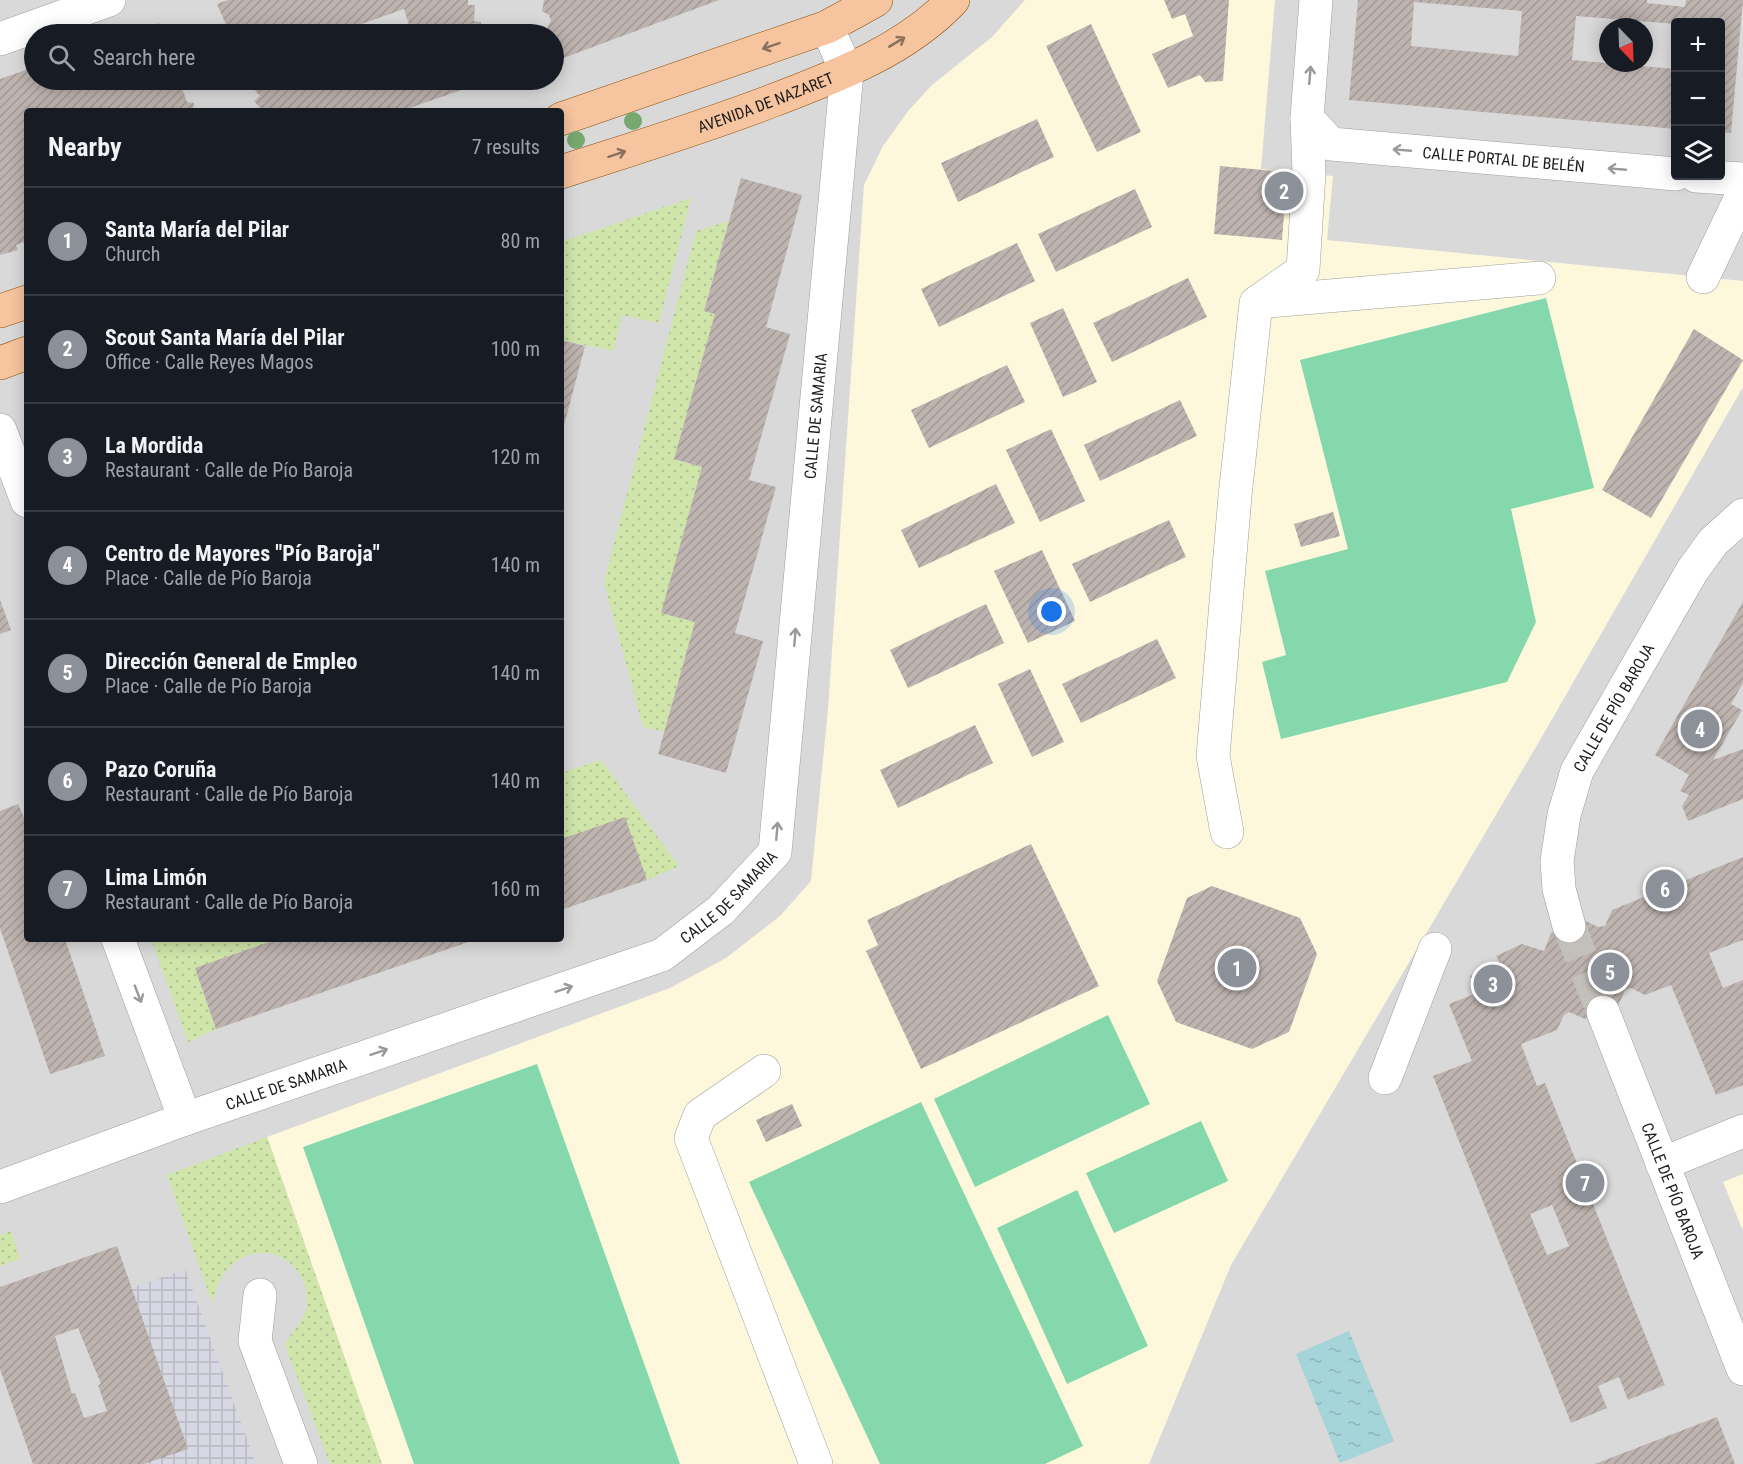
<!DOCTYPE html>
<html lang="en">
<head>
<meta charset="utf-8">
<style>
  body { margin:0; font-family:"Roboto Condensed",sans-serif; background:#242831; color:#f1f3f6 }
  .controls { position:absolute; right:18px; top:18px; display:grid; overflow:hidden; border-radius:6px; box-shadow:0 3px 15px #0003 }
  .controls button { width:54px; height:54px; display:grid; place-items:center; padding:0; border:0; border-bottom:2px solid #363941; background:#171b24; color:#f1f3f6; font:30px sans-serif }
  .compass { position:absolute; left:1599px; top:18px; width:54px; height:54px; border-radius:50%; background:#171b24; box-shadow:0 3px 15px #0003; rotate:157deg }
  .you { position:absolute; left:1052px; top:612px; width:21px; height:21px; margin:-15px; border:4px solid #fff; border-radius:50%; background:#1a73e8; box-shadow:0 0 0 9px #1a73e833 }
  .badge { display:grid; place-items:center; width:39px; height:39px; border-radius:50%; background:#8c9099; color:#fff; font-size:20px; font-weight:700 }
  .pin { position:absolute; translate:-50% -50%; border:3px solid #fff; box-shadow:0 2px 6px #0006 }
  .list { margin:0; padding:0; list-style:none }
  h2 { display:flex; justify-content:space-between; align-items:center; height:78px; margin:0; padding:0 24px; font-size:26px }
  h2 small { font-size:20px; font-weight:400; color:#9ea1a6 }
  .list li { display:grid; grid-template-columns:39px 1fr auto; gap:18px; align-items:center; box-sizing:border-box; height:108px; padding:0 24px; border-top:2px solid #363941 }
  .list b { display:block; font-size:22px; white-space:nowrap }
  .list p { margin:0; font-size:20px; white-space:nowrap; color:#9ea1a6 }
  .list em { font-size:20px; font-style:normal; color:#9ea1a6 }
  .icon { flex:none; width:33px; height:33px; fill:none; stroke:currentColor; stroke-width:2; stroke-linecap:round; stroke-linejoin:round }
  .map { position:relative; flex:none; width:1743px; height:1464px; overflow:hidden }
  .search { position:absolute; background:#171b24; box-shadow:0 3px 15px #0003; left:24px; top:24px; width:540px; height:66px; display:flex; align-items:center; gap:15px; box-sizing:border-box; padding:0 21px; border-radius:33px; color:#9ea1a6; font-size:22px }
  .panel { position:absolute; background:#171b24; box-shadow:0 3px 15px #0003; left:24px; top:108px; width:540px; height:834px; border-radius:6px }
  .map>svg:first-child { display:block }
</style>
</head>
<body>
<div class="map">
<svg width="1743" height="1464" viewBox="0 0 1743 1464">
  <defs>
    <pattern id="garden-dots" width="8" height="8" patternUnits="userSpaceOnUse" patternTransform="scale(1.5)"><rect width="8" height="8" fill="#cfe5aa"/><path d="M2 2h.1M6 6h.1" fill="none" stroke="#b1c492" stroke-width="1.8" stroke-linecap="round"/></pattern>
    <pattern id="plaza-grid" width="8" height="8" patternUnits="userSpaceOnUse" patternTransform="scale(1.5)"><rect width="8" height="8" fill="#d7d8e3"/><path d="M0 4h8M4 0v8" fill="none" stroke="#b8b9c2"/></pattern>
    <pattern id="water-ripples" width="26" height="14" patternUnits="userSpaceOnUse" patternTransform="scale(1.5)"><rect width="26" height="14" fill="#a5d4d9"/><path d="M2 4q2-2 4 0t4 0M15 11q2-2 4 0t4 0" fill="none" stroke="#8db5ba"/></pattern>
    <pattern id="building-hatch" width="6" height="6" patternUnits="userSpaceOnUse" patternTransform="scale(1.5)"><rect width="6" height="6" fill="#bdb3af"/><path d="M-1 1l2-2M0 6l6-6M5 7l2-2" fill="none" stroke="#a29996"/></pattern>
  </defs>
  <rect width="100%" height="100%" fill="#ede8e2"/>
  <path fill="#dad9d9" fill-rule="evenodd" d="M0,0H1743V1464H0ZM1676,22H1720V176H1676ZM1608,27H1644V63H1608ZM34,34H554V80H34ZM27,111H561V939H27Z"/>
  <g fill="#fdf8db">
    <polygon points="1025,0 1275,0 1261,169 1333,176 1327,240 1743,281 1743,387 1540,740 1231,1265 1149,1464 382,1464 267,1137 670,988 726,958 780,916 811,881 828,709 864,185 883,146 909,110 932,85 992,37"/>
    <polygon points="1743,1174 1743,1231 1723,1182"/>
  </g>
  <g fill="url(#garden-dots)">
    <polygon points="691,198 659,323 622,315 613,351 561,340 561,242"/>
    <polygon points="729,221 704,310 715,314 674,459 702,467 662,613 695,622 664,732 643,727 604,582 696,231"/>
    <polygon points="601,760 679,866 647,880 561,839 561,773"/>
    <polygon points="151,939 277,939 195,968 216,1029 188,1042"/>
    <path d="M267,1137L382,1464H330L285,1345C292,1330 308,1318 307,1301C306,1254 255,1236 225,1272C219,1279 216,1293 212,1302L167,1175Z"/>
    <polygon points="11,1231 20,1259 0,1266 0,1235"/>
  </g>
  <g fill="#84d8ac">
    <polygon points="1546,298 1594,488 1511,509 1536,622 1507,682 1281,739 1262,662 1286,655 1265,571 1348,549 1300,360"/>
    <polygon points="1108,1015 1150,1104 975,1187 934,1099"/>
    <polygon points="537,1064 680,1464 414,1464 303,1147"/>
    <polygon points="921,1102 1083,1446 1045,1464 880,1464 749,1182"/>
    <polygon points="1201,1121 1228,1181 1114,1233 1086,1173"/>
    <polygon points="1077,1190 1148,1346 1067,1384 997,1228"/>
  </g>
  <polygon fill="url(#plaza-grid)" points="185,1269 256,1464 144,1464 187,1448 132,1288"/>
  <polygon fill="url(#water-ripples)" points="1349,1331 1394,1441 1340,1463 1296,1354"/>
  <g fill="url(#building-hatch)" fill-rule="evenodd">
    <polygon points="228,0 468,0 468,5 475,5 474,21 481,22 480,34 412,34 404,9 333,34 239,34 237,28 228,30 217,4"/>
    <polygon points="544,0 719,0 558,60 554,47 554,34 549,34 547,28 551,21 549,15 542,11"/>
    <polygon points="1164,0 1229,0 1223,81 1205,82 1200,75 1168,88 1152,54 1193,36 1185,14 1172,19"/>
    <path d="M1358,0H1647V3L1685,7L1686,0H1743L1731,133L1720,132V22L1676,24L1576,16L1572,60L1676,69V129L1349,100ZM1414,2L1522,11L1518,56L1411,46Z"/>
    <polygon points="159,23 163,34 128,34"/>
    <polygon points="1091,24 1141,132 1097,152 1046,46"/>
    <polygon points="34,67 34,80 179,80 187,102 194,103 193,111 123,111 122,107 110,111 27,111 27,241 16,245 18,250 0,255 0,79"/>
    <polygon points="253,80 490,80 401,111 263,111 254,101 260,96 248,83"/>
    <polygon points="1037,119 1054,157 958,202 941,163"/>
    <polygon points="1220,166 1287,172 1282,240 1214,234"/>
    <polygon points="741,178 802,195 766,327 790,334 749,480 776,487 735,633 763,641 726,773 658,754 695,622 661,613 702,467 674,459 715,314 704,311"/>
    <polygon points="1135,189 1152,227 1056,272 1038,234"/>
    <polygon points="1017,243 1035,281 939,327 921,289"/>
    <polygon points="1188,278 1207,317 1112,362 1093,323"/>
    <polygon points="1063,308 1097,382 1063,397 1030,323"/>
    <polygon points="1694,329 1743,360 1651,518 1602,490"/>
    <polygon points="561,340 585,346 562,433 561,433"/>
    <polygon points="1007,365 1025,402 929,448 911,410"/>
    <polygon points="1180,400 1197,436 1100,481 1084,445"/>
    <polygon points="1051,429 1085,501 1040,522 1006,450"/>
    <polygon points="996,484 1015,523 919,568 901,530"/>
    <polygon points="1333,512 1340,536 1301,547 1294,524"/>
    <polygon points="1169,520 1186,557 1090,602 1072,564"/>
    <polygon points="1042,550 1075,621 1028,643 994,571"/>
    <polygon points="0,600 11,630 0,634"/>
    <polygon points="1743,602 1743,683 1731,704 1742,710 1713,760 1743,749 1743,799 1688,821 1682,806 1689,795 1680,791 1689,775 1655,755"/>
    <polygon points="986,604 1004,643 908,688 890,650"/>
    <polygon points="1157,639 1176,678 1081,723 1062,684"/>
    <polygon points="1030,669 1064,742 1032,757 998,684"/>
    <polygon points="975,725 993,763 898,808 880,770"/>
    <polygon points="18,804 27,824 27,939 65,939 105,1056 50,1074 0,928 0,811"/>
    <polygon points="625,817 647,880 561,910 561,839"/>
    <polygon points="1031,844 1099,986 921,1069 866,951 878,945 867,920"/>
    <path d="M1743,857V940L1709,953L1723,988L1743,980V1085L1716,1095L1671,985L1645,995L1631,988L1625,990L1618,1006L1585,1019L1569,1012L1564,1015L1557,1030L1521,1044L1537,1086L1545,1083L1665,1385L1628,1400L1619,1377L1598,1386L1607,1408L1571,1423L1433,1076L1472,1061L1449,1004L1477,993L1470,976L1500,963L1496,956L1522,944L1544,951L1551,933L1584,920L1598,927L1605,926L1612,910ZM1552,1205L1569,1246L1547,1255L1530,1214Z"/>
    <polygon points="1212,886 1300,918 1317,954 1289,1032 1252,1049 1176,1022 1157,981 1187,898"/>
    <polygon points="277,939 477,939 216,1029 195,968"/>
    <polygon points="792,1104 802,1126 766,1142 756,1120"/>
    <path d="M117,1246L188,1449L144,1464H33L0,1369V1287ZM78,1328L101,1384L98,1385L107,1411L84,1418L75,1393L72,1394L55,1336Z"/>
    <polygon points="1717,1417 1735,1464 1595,1464"/>
  </g>
  <g fill="none" stroke-linecap="round" stroke-linejoin="round">
    <polyline stroke="#c3bfba" stroke-width="33" stroke-dasharray="33 16" stroke-linecap="butt" points="1569,926 1603,1012"/>
    <g stroke="#9d9d9d" stroke-width="34">
      <g id="minor">
        <path id="s1" d="M1316,0L1307,118L1331,144L1676,174"/>
        <polyline points="0,39 109,0"/>
        <polyline points="1696,176 1743,179"/>
        <polyline points="1703,277 1743,193"/>
        <polyline points="1258,302 1539,278"/>
        <polyline points="0,430 27,501"/>
        <polyline points="1227,832 1213,756 1235,496 1256,303 1303,270 1309,173 1307,118"/>
        <path id="s2" d="M1569,926L1559,889L1557,861L1564,815L1577,771L1692,571L1713,542L1743,515"/>
        <polyline points="118,939 185,1119"/>
        <path id="s3" d="M1603,1012L1743,1369"/>
        <polyline points="764,1071 700,1115 691,1138 816,1464"/>
        <polyline points="1385,1078 1435,949"/>
        <polyline points="1662,1164 1743,1131"/>
        <path id="s4" d="M0,1187L185,1119L662,955L721,910L775,852L847,72L827,27"/>
        <polyline points="260,1295 255,1341 301,1464"/>
      </g>
    </g>
    <g stroke="#8c4e08" stroke-width="34">
      <g id="major">
        <polyline points="561,119 827,27 876,0"/>
        <path id="s5" d="M561,172C632,149 704,127 774,100C837,76 906,50 953,0"/>
        <polyline points="0,311 27,302"/>
        <polyline points="0,363 27,353"/>
      </g>
    </g>
    <use href="#minor" stroke="#fff" stroke-width="33"/>
    <use href="#major" stroke="#f6c49e" stroke-width="33"/>
  </g>
  <g fill="#77a86f">
    <circle cx="633" cy="121" r="9"/>
    <circle cx="576" cy="140" r="9"/>
  </g>
  <defs><path id="oneway-shaft" d="M-6 0H5M1.5-3L5.5 0L1.5 3" fill="none" stroke-width="1.6" stroke-linecap="round" stroke-linejoin="round" transform="scale(1.5)"/></defs>
  <g stroke="#89705d">
    <use href="#oneway-shaft" transform="translate(897 42) rotate(-31)"/>
    <use href="#oneway-shaft" transform="translate(771 46) rotate(161)"/>
    <use href="#oneway-shaft" transform="translate(617 154) rotate(-18)"/>
  </g>
  <g stroke="#999">
    <use href="#oneway-shaft" transform="translate(1310 75) rotate(-85)"/>
    <use href="#oneway-shaft" transform="translate(1402 150) rotate(-175)"/>
    <use href="#oneway-shaft" transform="translate(1617 169) rotate(-175)"/>
    <use href="#oneway-shaft" transform="translate(795 637) rotate(-85)"/>
    <use href="#oneway-shaft" transform="translate(777 831) rotate(-85)"/>
    <use href="#oneway-shaft" transform="translate(564 989) rotate(-19)"/>
    <use href="#oneway-shaft" transform="translate(138 994) rotate(69)"/>
    <use href="#oneway-shaft" transform="translate(379 1052) rotate(-19)"/>
  </g>
  <g text-anchor="middle" stroke-width="4.5" stroke-linejoin="round" paint-order="stroke">
    <g font-size="16" fill="#1c1c1c" stroke="#fff">
      <text dy="6" stroke="none"><textPath href="#s5" startOffset="216">AVENIDA DE NAZARET</textPath></text>
      <text dy="6" stroke="none"><textPath href="#s1" startOffset="327">CALLE PORTAL DE BELÉN</textPath></text>
      <text dy="6" stroke="none"><textPath href="#s4" startOffset="1293">CALLE DE SAMARIA</textPath></text>
      <text dy="6" stroke="none"><textPath href="#s2" startOffset="232">CALLE DE PÍO BAROJA</textPath></text>
      <text dy="6" stroke="none"><textPath href="#s4" startOffset="790">CALLE DE SAMARIA</textPath></text>
      <text dy="6" stroke="none"><textPath href="#s4" startOffset="304">CALLE DE SAMARIA</textPath></text>
      <text dy="6" stroke="none"><textPath href="#s3" startOffset="192">CALLE DE PÍO BAROJA</textPath></text>
    </g>
  </g>
</svg>
<div class="controls">
<button>+</button>
<button>−</button>
<button><svg class="icon" aria-label="layers" viewBox="0 0 24 24"><path d="M12 4l9 5-9 5-9-5zM3 14l9 5 9-5"/></svg></button>
</div>
<svg class="compass" viewBox="-18 -18 36 36"><path d="M0-13l5 13h-10z" fill="#e53935"/><path d="M0 13l5-13h-10z" fill="#9ea1a6"/></svg>
<div class="you"></div>
<div class="pin badge" style="left:1237px;top:968px">1</div>
<div class="pin badge" style="left:1284px;top:191px">2</div>
<div class="pin badge" style="left:1493px;top:984px">3</div>
<div class="pin badge" style="left:1700px;top:729px">4</div>
<div class="pin badge" style="left:1610px;top:972px">5</div>
<div class="pin badge" style="left:1665px;top:889px">6</div>
<div class="pin badge" style="left:1585px;top:1183px">7</div>
<div class="search"><svg class="icon" aria-label="search" viewBox="0 0 24 24"><circle cx="10" cy="10" r="6"/><path d="M15 15l6 6"/></svg>Search here</div>
<section class="panel">
<h2>Nearby<small>7 results</small></h2>
<ul class="list">
<li><span class="badge">1</span><div><b>Santa María del Pilar</b><p>Church</p></div><em>80 m</em></li>
<li><span class="badge">2</span><div><b>Scout Santa María del Pilar</b><p>Office · Calle Reyes Magos</p></div><em>100 m</em></li>
<li><span class="badge">3</span><div><b>La Mordida</b><p>Restaurant · Calle de Pío Baroja</p></div><em>120 m</em></li>
<li><span class="badge">4</span><div><b>Centro de Mayores &quot;Pío Baroja&quot;</b><p>Place · Calle de Pío Baroja</p></div><em>140 m</em></li>
<li><span class="badge">5</span><div><b>Dirección General de Empleo</b><p>Place · Calle de Pío Baroja</p></div><em>140 m</em></li>
<li><span class="badge">6</span><div><b>Pazo Coruña</b><p>Restaurant · Calle de Pío Baroja</p></div><em>140 m</em></li>
<li><span class="badge">7</span><div><b>Lima Limón</b><p>Restaurant · Calle de Pío Baroja</p></div><em>160 m</em></li>
</ul>
</section>
</div>
</body>
</html>
